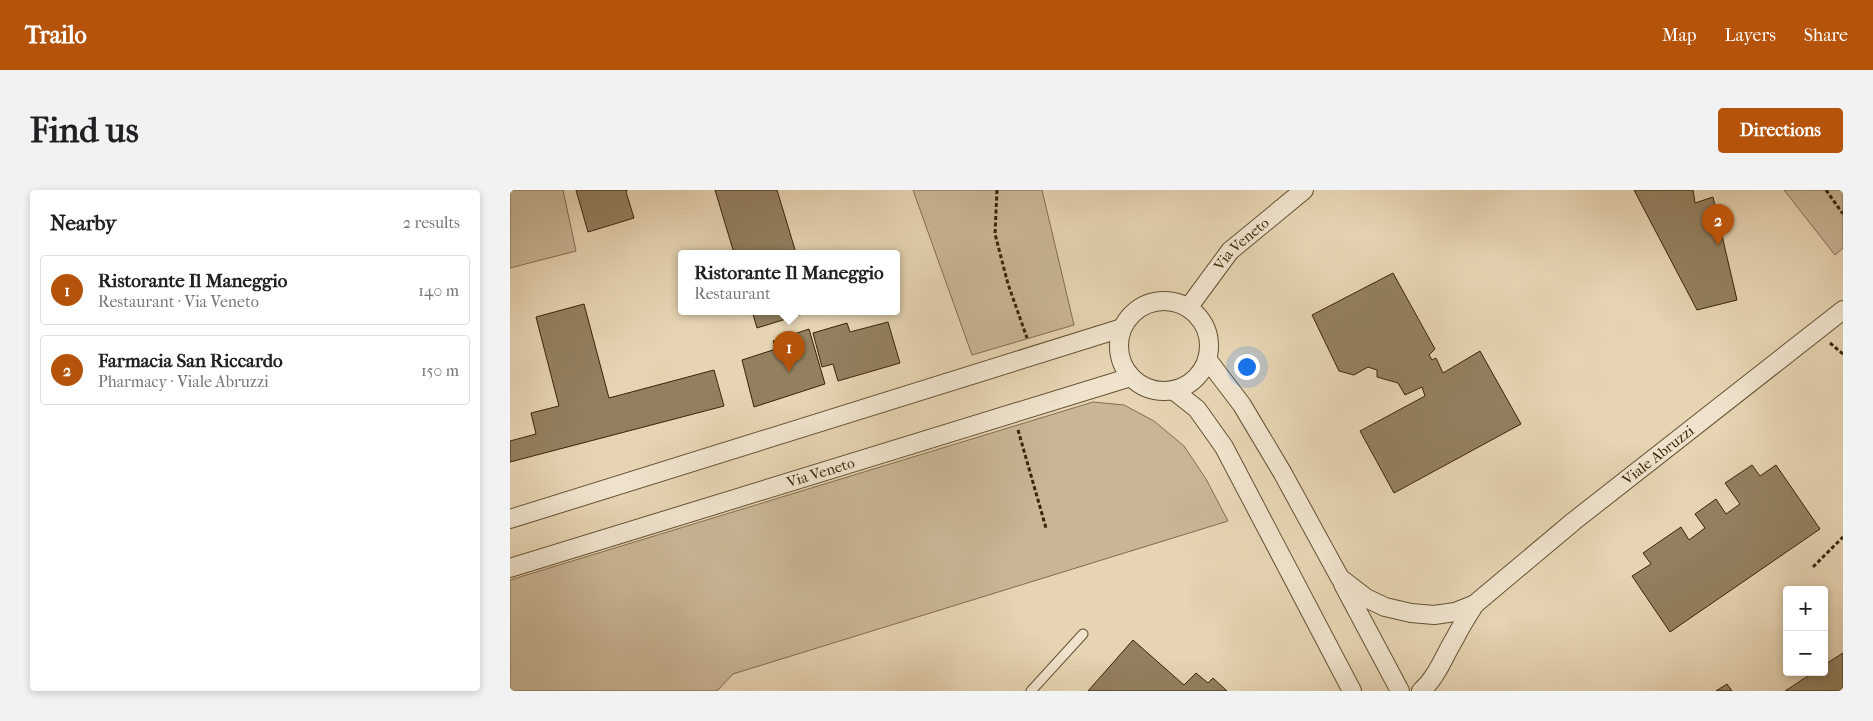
<!DOCTYPE html>
<html lang="en">
<head>
<meta charset="utf-8">
<style>
  body { margin:0; font-family:"IM FELL French Canon",serif; background:#f2f2f2; color:#202124 }
  .controls { position:absolute; right:15px; bottom:15px; display:grid; overflow:hidden; border-radius:5px; box-shadow:0 2px 8px #0003 }
  .controls button { width:45px; height:45px; display:grid; place-items:center; padding:0; border:0; border-bottom:1px solid #e0e0e0; background:#fff; color:#202124; font:25px sans-serif }
  .you { position:absolute; left:736px; top:176px; width:18px; height:18px; margin:-12px; border:4px solid #fff; border-radius:50%; background:#1a73e8; box-shadow:0 0 0 8px #1a73e833 }
  .badge { display:grid; place-items:center; width:32px; height:32px; border-radius:50%; background:#b45309; color:#fff; font-size:16px; font-weight:700 }
  .pin { position:absolute; translate:-50% -41px; filter:drop-shadow(0 1px 2px #0008) }
  .pin::after { content:''; position:absolute; top:26px; width:18px; height:15px; background:inherit; clip-path:polygon(0 0,100% 0,50% 100%) }
  .popup { position:absolute; left:168px; top:60px; width:222px; height:65px; box-sizing:border-box; display:grid; place-content:center; border-radius:5px; background:#fff; filter:drop-shadow(0 1px 4px #0005); font-size:16px; white-space:nowrap; color:#757577 }
  .popup b { font-size:19px; color:#202124 }
  .popup::after { content:''; position:absolute; left:50%; top:100%; margin-left:-10px; border:10px solid transparent; border-top-color:#fff }
  .list { margin:0; padding:0; list-style:none }
  h2 { display:flex; justify-content:space-between; align-items:center; height:65px; margin:0; padding:0 20px; font-size:21px }
  h2 small { font-size:16px; font-weight:400; color:#757577 }
  .list li { display:grid; grid-template-columns:32px 1fr auto; gap:15px; align-items:center; box-sizing:border-box; height:70px; margin:0 10px 10px; padding:0 10px; border:1px solid #e0e0e0; border-radius:5px }
  .list b { display:block; font-size:19px; white-space:nowrap }
  .list p { margin:0; font-size:16px; white-space:nowrap; color:#757577 }
  .list em { font-size:16px; font-style:normal; color:#757577 }
  .map { position:relative; flex:none; width:1333px; height:501px; overflow:hidden; border-radius:5px }
  header { display:flex; align-items:center; gap:30px; box-sizing:border-box; height:70px; padding:0 25px; background:#b45309; color:#fff }
  header strong { font-size:24px }
  nav { display:flex; gap:28px; margin-inline-start:auto; font-size:18px }
  .intro { display:flex; align-items:center; justify-content:space-between; box-sizing:border-box; height:120px; padding:0 30px }
  h1 { margin:0; font-size:35px }
  .button { padding:12px 22px; border-radius:5px; background:#b45309; color:#fff; font-size:18px; font-weight:700 }
  main { display:flex; gap:30px; padding:0 30px }
  aside { flex:1; background:#fff; border-radius:5px; box-shadow:0 2px 8px #0003 }
  .map>svg:first-child { display:block }
</style>
</head>
<body>
<header>
<strong>Trailo</strong>
<nav><a>Map</a><a>Layers</a><a>Share</a></nav>
</header>
<div class="intro"><h1>Find us</h1><a class="button">Directions</a></div>
<main>
<aside>
<h2>Nearby<small>2 results</small></h2>
<ul class="list">
<li><span class="badge">1</span><div><b>Ristorante Il Maneggio</b><p>Restaurant · Via Veneto</p></div><em>140 m</em></li>
<li><span class="badge">2</span><div><b>Farmacia San Riccardo</b><p>Pharmacy · Viale Abruzzi</p></div><em>150 m</em></li>
</ul>
</aside>
<div class="map">
<svg width="1333" height="501" viewBox="0 0 1333 501">
  <rect width="100%" height="100%" fill="#e6d4b2"/>
  <filter id="stains"><feTurbulence type="fractalNoise" baseFrequency=".004" numOctaves="4"/><feColorMatrix values="0 0 0 0 .2 0 0 0 0 .09 0 0 0 0 .02 0 0 0 .5 -.17"/></filter>
  <radialGradient id="worn" r=".72"><stop offset=".6" stop-color="#630" stop-opacity="0"/><stop offset="1" stop-color="#630" stop-opacity=".3"/></radialGradient>
  <g fill="#c9b695" stroke="#816e4e">
    <polygon points="0,0 53,0 66,61 0,78"/>
    <polygon points="403,0 532,0 564,135 462,165"/>
    <polygon points="1274,0 1333,0 1333,58 1325,65"/>
    <polygon points="583,212 614,215 644,231 674,256 696,289 718,331 223,484 207,501 0,501 0,390"/>
  </g>
  <g fill="#93805f" stroke="#392506">
    <polygon points="66,0 117,0 116,2 124,28 78,42"/>
    <polygon points="205,0 267,0 286,63 224,63"/>
    <polygon points="1124,0 1183,0 1185,13 1203,7 1227,110 1187,120"/>
    <polygon points="883,83 925,159 919,165 922,170 926,168 933,183 970,161 1011,234 884,303 850,241 915,206 912,197 895,205 888,193 867,187 867,180 858,177 844,185 829,181 802,125"/>
    <polygon points="74,114 99,208 204,180 214,216 0,272 0,251 26,244 21,223 49,216 26,127"/>
    <polygon points="242,121 302,121 247,138"/>
    <polygon points="378,132 390,173 328,191 323,174 312,177 303,143 337,133 340,142"/>
    <polygon points="299,139 315,194 244,217 232,170 266,159 263,151"/>
    <polygon points="1242,275 1250,286 1266,275 1310,339 1160,442 1122,386 1141,374 1133,363 1171,337 1179,350 1195,338 1185,324 1206,309 1216,324 1230,314 1215,293"/>
    <polygon points="623,450 674,495 686,483 698,493 703,488 717,501 578,501"/>
    <polygon points="1333,463 1333,501 1275,501 1304,482 1314,482 1314,475"/>
    <polygon points="1217,494 1222,501 1206,501"/>
  </g>
  <g fill="none" stroke-linecap="round" stroke-linejoin="round">
    <g stroke="#645131" stroke-width="11">
      <polyline id="service" points="521,501 573,444"/>
    </g>
    <g stroke="#645131" stroke-width="20">
      <g id="minor">
        <circle cx="654" cy="156" r="45"/>
        <path id="s1" d="M678,118L720,61L794,0"/>
        <path id="s2" d="M697,169L732,215L772,282L830,388L856,408L875,417L901,423L924,425L945,422L965,414L1064,331L1333,120"/>
        <polyline points="663,200 687,219 714,257 842,501"/>
        <polyline points="0,329 612,138"/>
        <path id="s3" d="M0,378L621,187"/>
        <polyline points="833,394 890,501"/>
        <path d="M911,501C927,487 934,466 945,448C951,436 958,425 965,414"/>
      </g>
    </g>
    <g stroke="#392506" stroke-width="3" stroke-dasharray="4 2.5" stroke-linecap="butt">
      <polyline points="487,0 485,44 498,94 517,148"/>
      <polyline points="1316,0 1333,24"/>
      <polyline points="1320,153 1333,164"/>
      <polyline points="508,240 536,338"/>
      <polyline points="1303,377 1333,347"/>
    </g>
    <use href="#service" stroke="#efe3cd" stroke-width="9"/>
    <use href="#minor" stroke="#efe3cd" stroke-width="18"/>
  </g>
  <g text-anchor="middle" stroke-width="4" stroke-linejoin="round" paint-order="stroke">
    <g font-size="15" fill="#392506" stroke="#efe3cd">
      <text dy="5" stroke="none"><textPath href="#s1" startOffset="84">Via Veneto</textPath></text>
      <text dy="5" stroke="none"><textPath href="#s2" startOffset="639">Viale Abruzzi</textPath></text>
      <text dy="5" stroke="none"><textPath href="#s3" startOffset="325">Via Veneto</textPath></text>
    </g>
  </g>
  <rect width="100%" height="100%" filter="url(#stains)"/>
  <rect width="100%" height="100%" fill="url(#worn)"/>
</svg>
<div class="controls">
<button>+</button>
<button>−</button>
</div>
<div class="you"></div>
<div class="pin badge" style="left:279px;top:182px">1</div>
<div class="popup"><b>Ristorante Il Maneggio</b>Restaurant</div>
<div class="pin badge" style="left:1208px;top:55px">2</div>
</div>
</main>
</body>
</html>
